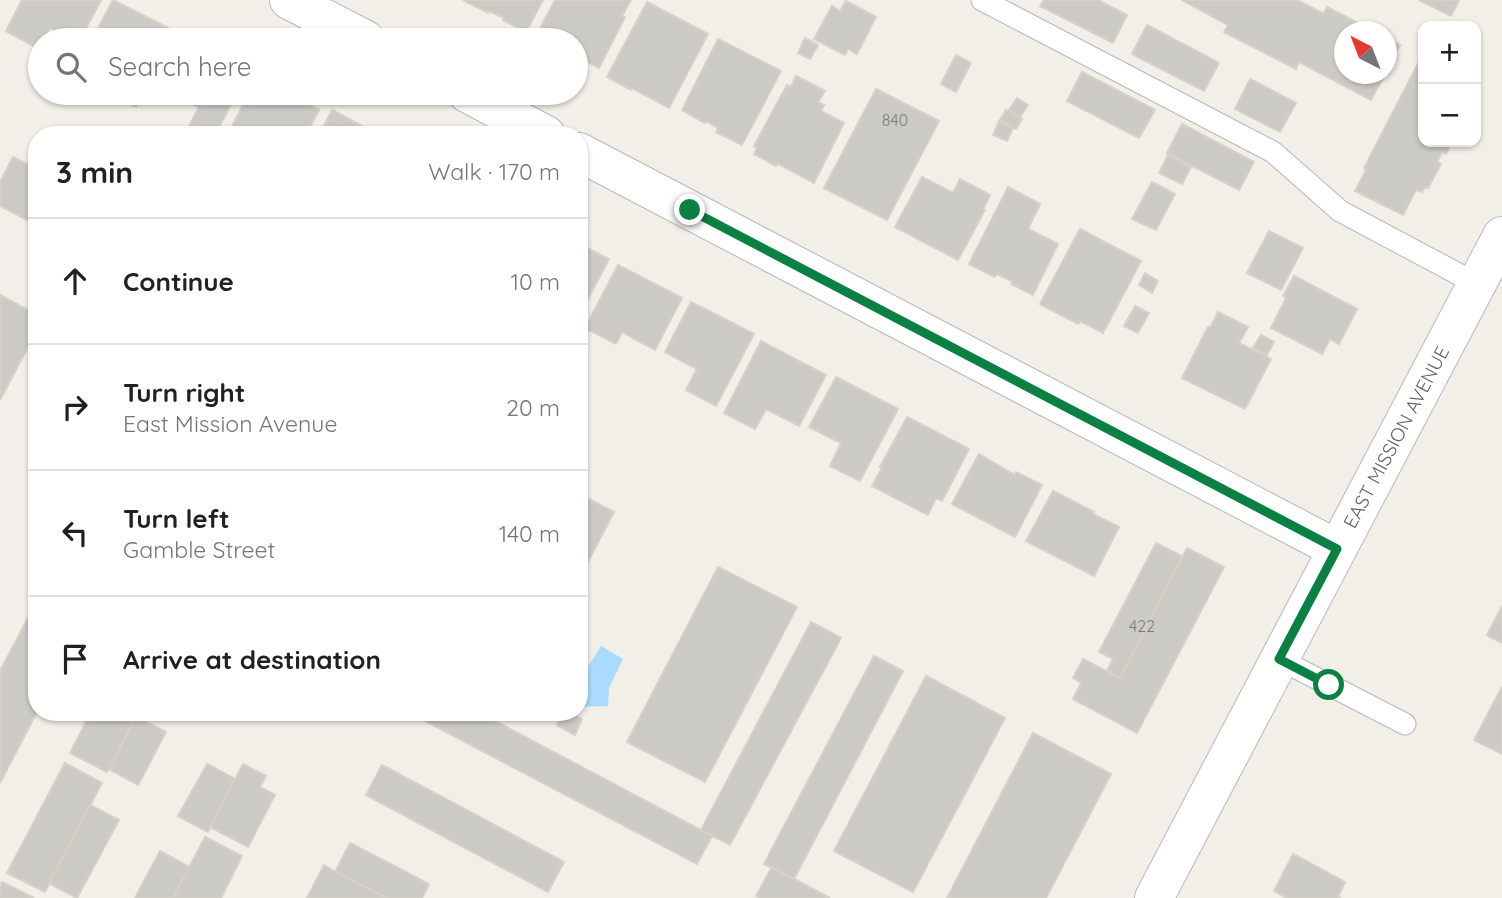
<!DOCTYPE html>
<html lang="en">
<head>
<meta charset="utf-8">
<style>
  body { margin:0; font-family:Quicksand,sans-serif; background:#f6f6f6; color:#202124 }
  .controls { position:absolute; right:21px; top:21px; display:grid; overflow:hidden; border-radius:14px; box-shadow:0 2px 5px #0004 }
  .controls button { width:63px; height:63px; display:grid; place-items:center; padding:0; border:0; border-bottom:2px solid #e0e0e0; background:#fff; color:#202124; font:35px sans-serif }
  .compass { position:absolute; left:1334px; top:21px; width:63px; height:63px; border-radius:50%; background:#fff; box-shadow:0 2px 5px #0004; rotate:318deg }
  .stop { position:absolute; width:21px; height:21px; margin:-16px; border:5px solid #0b8043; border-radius:50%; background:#fff }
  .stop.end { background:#0b8043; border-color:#fff; box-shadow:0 2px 7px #0008 }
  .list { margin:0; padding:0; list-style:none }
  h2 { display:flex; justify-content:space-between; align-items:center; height:91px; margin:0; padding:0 28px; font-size:30px }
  h2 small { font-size:23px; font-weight:400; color:#757577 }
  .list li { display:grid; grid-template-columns:46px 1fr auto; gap:21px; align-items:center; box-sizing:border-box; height:126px; padding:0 28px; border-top:2px solid #e0e0e0 }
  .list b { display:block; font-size:26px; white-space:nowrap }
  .list p { margin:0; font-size:23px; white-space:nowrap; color:#757577 }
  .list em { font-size:23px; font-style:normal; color:#757577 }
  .icon { flex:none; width:38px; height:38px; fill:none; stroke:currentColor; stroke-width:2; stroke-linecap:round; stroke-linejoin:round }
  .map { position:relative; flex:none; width:1502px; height:898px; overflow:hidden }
  .search { position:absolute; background:#fff; box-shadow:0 2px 5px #0004; left:28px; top:28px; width:560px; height:77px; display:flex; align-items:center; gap:18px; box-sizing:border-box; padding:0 24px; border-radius:38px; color:#757577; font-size:26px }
  .panel { position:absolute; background:#fff; box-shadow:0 2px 5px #0004; left:28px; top:126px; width:560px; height:595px; border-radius:28px }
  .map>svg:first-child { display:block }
</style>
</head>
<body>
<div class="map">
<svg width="1502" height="898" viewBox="0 0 1502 898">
  <rect width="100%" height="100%" fill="#f1efe8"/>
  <polygon fill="#aadaff" points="601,646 623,659 609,688 608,706 579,707 579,681"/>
  <g fill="#cccac5" stroke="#d6d1c6" stroke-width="2">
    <polygon points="22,0 101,0 80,40 73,40 50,28 43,40 40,40 39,49 6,31"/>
    <polygon points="113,0 176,32 171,40 92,40"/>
    <polygon points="463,0 543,0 526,32 503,20 504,18 489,11 488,13"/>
    <polygon points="555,0 631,0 622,16 625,17 599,68 576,56 576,40 546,40 536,36"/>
    <polygon points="1044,0 1098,0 1127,15 1113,43 1040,6"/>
    <polygon points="1182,0 1297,0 1324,14 1327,7 1375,32 1344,32 1344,74 1385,74 1371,100 1299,62 1296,69 1224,32 1228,25"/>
    <polygon points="1419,0 1459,0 1451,16"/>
    <polygon points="846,1 876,17 857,54 848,49 845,55 814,39 832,6 840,11"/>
    <polygon points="647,2 708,34 669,108 632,88 631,90 607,77"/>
    <polygon points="1147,25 1219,63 1204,91 1132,54"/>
    <polygon points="805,38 818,45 810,59 798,53"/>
    <polygon points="1386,38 1400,45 1386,71"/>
    <polygon points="718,39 781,71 742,145 716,132 718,129 717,127 706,121 705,123 682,110"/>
    <polygon points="956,55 971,63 956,92 941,84"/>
    <polygon points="1422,56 1423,142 1452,142 1446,154 1442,152 1437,162 1441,164 1428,188 1425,187 1422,192 1416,190 1403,215 1355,191 1366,170 1364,168"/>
    <polygon points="1082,72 1155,110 1139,138 1067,101"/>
    <polygon points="796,76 825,91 818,102 824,105 821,111 844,123 814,183 777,163 776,166 754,154 757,148 754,146 787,85 791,87"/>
    <polygon points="1250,79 1296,103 1280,132 1235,109"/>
    <polygon points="876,89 939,121 887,220 824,188"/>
    <polygon points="109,93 144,93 136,107"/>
    <polygon points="171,93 237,93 215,135 202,135 188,128 199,107"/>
    <polygon points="249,93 286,93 319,110 306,135 244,135 231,128"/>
    <polygon points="1017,98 1028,105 1020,117 1009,110"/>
    <polygon points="332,110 379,135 319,135"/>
    <polygon points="1006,110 1022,119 1016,129 1000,120"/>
    <polygon points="999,121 1013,128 1007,141 993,135"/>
    <polygon points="1182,124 1254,162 1239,190 1167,153"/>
    <polygon points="1168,155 1191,167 1182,184 1159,173"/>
    <polygon points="13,157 37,169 37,225 0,206 0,182"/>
    <polygon points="922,177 953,193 960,179 990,195 983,209 985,210 958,260 895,227"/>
    <polygon points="1152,182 1175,194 1156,230 1132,219"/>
    <polygon points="1008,187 1040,204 1028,229 1058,244 1033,295 1011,284 1012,281 997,274 995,277 969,264"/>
    <polygon points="1080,229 1141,261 1103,333 1080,321 1078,324 1040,304"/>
    <polygon points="1269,231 1303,248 1281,290 1247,273"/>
    <polygon points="579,244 609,259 579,316"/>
    <polygon points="618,265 682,298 655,350 622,332 616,344 585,328"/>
    <polygon points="1145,273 1158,281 1152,293 1139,285"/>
    <polygon points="1294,276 1357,309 1339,344 1330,339 1322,354 1271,328 1286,298 1283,296"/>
    <polygon points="0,295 37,315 37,330 0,400"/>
    <polygon points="691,302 754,334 716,406 686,390 697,369 665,352"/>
    <polygon points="1135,306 1149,313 1138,333 1124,326"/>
    <polygon points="1218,312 1248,327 1239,343 1271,359 1245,409 1182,378 1208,327 1210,328"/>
    <polygon points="1261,335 1274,342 1267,355 1253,348"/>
    <polygon points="761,341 826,375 799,426 766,409 755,429 724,413"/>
    <polygon points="836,377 898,409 860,481 830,466 841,443 809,427"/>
    <polygon points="907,417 969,449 942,501 936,498 928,515 872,486 882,468 880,467"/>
    <polygon points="979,454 1015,475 1016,472 1042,485 1015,537 952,504"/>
    <polygon points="1053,491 1094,512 1093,514 1119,527 1094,576 1026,541"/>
    <polygon points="579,494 614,512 579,579"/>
    <polygon points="1156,543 1183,557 1120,678 1107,671 1113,659 1099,652"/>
    <polygon points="1187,548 1224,567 1137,733 1073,699 1081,683 1073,678 1083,659 1120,678"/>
    <polygon points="718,567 797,607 705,782 627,742"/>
    <polygon points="37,601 37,712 0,783 0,671"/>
    <polygon points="1502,606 1502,643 1487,635"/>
    <polygon points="811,622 841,638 730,845 701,830"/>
    <polygon points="874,656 903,671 794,879 764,864"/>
    <polygon points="926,676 1005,718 913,892 834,851"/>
    <polygon points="1502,687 1502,754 1474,740"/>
    <polygon points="91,712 138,712 107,772 70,753"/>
    <polygon points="478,712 712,836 697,864 410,713"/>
    <polygon points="563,712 567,712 582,719 575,735 557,725"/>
    <polygon points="136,717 166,732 138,785 109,769"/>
    <polygon points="1033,733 1111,774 1046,898 947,898"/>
    <polygon points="65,763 102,783 45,892 7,873"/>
    <polygon points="207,764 235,779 208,832 178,816"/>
    <polygon points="243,764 266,776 260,787 275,795 248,847 210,827"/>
    <polygon points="382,765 564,862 548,892 366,795"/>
    <polygon points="90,805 119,820 77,898 49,883"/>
    <polygon points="205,837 242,856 221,898 173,898"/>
    <polygon points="350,843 429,884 422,898 386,898 335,872"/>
    <polygon points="160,851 189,867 173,898 135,898"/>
    <polygon points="1293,854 1345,882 1338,897 1341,898 1287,898 1274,891"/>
    <polygon points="324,865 335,872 386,898 307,898"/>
    <polygon points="772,867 794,879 830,898 761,898 756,896"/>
    <polygon points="2,882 34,898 0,898 0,886"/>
  </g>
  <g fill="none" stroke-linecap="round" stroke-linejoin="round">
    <g stroke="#b5b8bc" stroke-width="23">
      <g id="service">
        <polyline points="982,0 1273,152 1340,211 1477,284"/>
        <polyline points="1279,659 1405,724"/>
      </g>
    </g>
    <g stroke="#b5b8bc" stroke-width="40">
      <g id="minor">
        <polyline points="289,0 366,40"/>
        <polyline points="467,93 546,135"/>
        <polyline points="579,152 1337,549"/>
      </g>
    </g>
    <g stroke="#b6babf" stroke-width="40">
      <polyline id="secondary" points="1154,898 1502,236"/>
    </g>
    <use href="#service" stroke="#fff" stroke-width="21"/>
    <use href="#minor" stroke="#fff" stroke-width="38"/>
    <use href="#secondary" stroke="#fff" stroke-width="38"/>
  </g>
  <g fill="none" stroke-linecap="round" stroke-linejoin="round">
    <polyline stroke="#0b8043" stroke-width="9" points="690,210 1337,549 1279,659 1329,685"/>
  </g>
  <g text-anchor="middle" stroke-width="6" stroke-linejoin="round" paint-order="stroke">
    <g font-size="16" fill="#7a7d7f">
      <text x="895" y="126">840</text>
      <text x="1142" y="632">422</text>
    </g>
    <g font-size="19" fill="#5f6368" stroke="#fff">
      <text transform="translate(1396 437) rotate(-62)" y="7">EAST MISSION AVENUE</text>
    </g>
  </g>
</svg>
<div class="controls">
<button>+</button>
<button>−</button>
</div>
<svg class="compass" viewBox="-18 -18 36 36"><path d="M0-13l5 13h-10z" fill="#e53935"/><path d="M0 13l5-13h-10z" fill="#757577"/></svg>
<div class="stop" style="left:1329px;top:685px"></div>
<div class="stop end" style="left:690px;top:210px"></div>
<div class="search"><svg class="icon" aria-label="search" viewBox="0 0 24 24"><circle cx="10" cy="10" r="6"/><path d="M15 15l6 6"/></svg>Search here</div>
<section class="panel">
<h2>3 min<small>Walk · 170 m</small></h2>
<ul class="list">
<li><svg class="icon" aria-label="ahead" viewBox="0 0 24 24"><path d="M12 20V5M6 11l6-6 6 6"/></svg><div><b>Continue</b></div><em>10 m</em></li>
<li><svg class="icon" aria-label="right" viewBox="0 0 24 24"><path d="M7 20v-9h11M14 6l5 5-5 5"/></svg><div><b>Turn right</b><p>East Mission Avenue</p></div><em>20 m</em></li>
<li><svg class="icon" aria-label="left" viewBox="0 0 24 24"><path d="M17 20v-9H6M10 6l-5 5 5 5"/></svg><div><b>Turn left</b><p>Gamble Street</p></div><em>140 m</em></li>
<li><svg class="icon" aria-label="arrive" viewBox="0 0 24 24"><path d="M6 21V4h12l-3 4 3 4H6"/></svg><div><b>Arrive at destination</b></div></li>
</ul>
</section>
</div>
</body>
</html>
